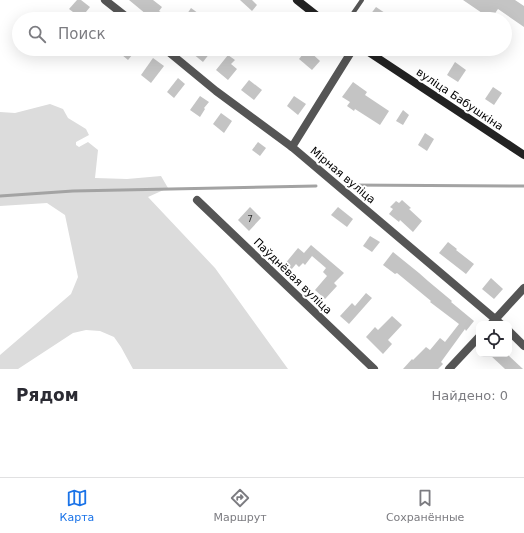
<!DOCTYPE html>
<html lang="ru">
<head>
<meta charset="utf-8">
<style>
  body { margin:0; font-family:"DejaVu Sans",sans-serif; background:#f7f7f7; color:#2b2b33 }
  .controls { position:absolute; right:12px; bottom:12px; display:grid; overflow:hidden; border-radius:8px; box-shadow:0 4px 16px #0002 }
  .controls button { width:36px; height:36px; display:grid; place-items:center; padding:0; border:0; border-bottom:1px solid #e1e1e2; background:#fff; color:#2b2b33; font:20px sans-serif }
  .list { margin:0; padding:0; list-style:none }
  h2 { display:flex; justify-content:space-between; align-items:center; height:52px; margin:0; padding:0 16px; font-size:17px }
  h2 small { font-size:13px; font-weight:400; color:#7c7c81 }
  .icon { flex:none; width:22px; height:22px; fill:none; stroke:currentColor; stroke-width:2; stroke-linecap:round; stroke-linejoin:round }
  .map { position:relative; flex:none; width:524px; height:369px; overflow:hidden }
  .search { position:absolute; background:#fff; box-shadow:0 4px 16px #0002; left:12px; right:12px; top:12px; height:44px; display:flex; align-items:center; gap:10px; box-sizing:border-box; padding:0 14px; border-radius:22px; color:#7c7c81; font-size:15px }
  .sheet { height:108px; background:#fff }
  nav { display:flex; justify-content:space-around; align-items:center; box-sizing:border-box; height:56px; border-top:1px solid #e1e1e2; background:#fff; font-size:11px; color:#7c7c81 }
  nav a { display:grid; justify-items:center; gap:2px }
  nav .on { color:#1a73e8 }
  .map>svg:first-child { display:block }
</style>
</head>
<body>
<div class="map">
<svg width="524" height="369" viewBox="0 0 524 369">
  <rect width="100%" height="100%" fill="#fff"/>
  <polygon fill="#dcdcdc" points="50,104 63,109 68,118 86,129 89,135 76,142 76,145 79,147 88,142 98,150 95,178 127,179 161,176 168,188 148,197 215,268 288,369 133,369 121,347 114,337 100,331 86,330 73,333 18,369 0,369 0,355 71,294 78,277 65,215 47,203 0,206 0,112 15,113"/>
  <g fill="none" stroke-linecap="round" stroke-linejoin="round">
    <g stroke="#a3a3a3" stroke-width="3">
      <polyline points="347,185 524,186"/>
      <polyline points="0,196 73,191 316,186"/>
    </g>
  </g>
  <g fill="#c4c4c4">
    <polygon points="77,0 81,0 90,7 81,18 69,9"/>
    <polygon points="129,0 153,0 162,7 159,11 164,14 160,19 152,19"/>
    <polygon points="240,0 252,0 257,5 252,11"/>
    <polygon points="463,0 515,0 524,6 524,27 498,9 491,19 477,19 482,13"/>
    <polygon points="376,7 394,19 367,19"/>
    <polygon points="191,8 206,19 193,19 187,14"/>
    <polygon points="115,49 137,49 128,60"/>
    <polygon points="187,49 213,49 203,62"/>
    <polygon points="307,49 320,61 312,70 299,59"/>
    <polygon points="228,55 235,60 231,64 237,69 228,80 216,70"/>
    <polygon points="153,58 164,66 151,83 141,75"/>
    <polygon points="455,62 466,70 458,82 447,75"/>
    <polygon points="178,78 185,84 174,98 167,92"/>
    <polygon points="249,80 262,90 254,100 241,90"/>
    <polygon points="353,82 367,92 365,95 389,111 380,125 355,109 354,111 347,106 350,102 342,97"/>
    <polygon points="493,87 502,93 494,105 485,99"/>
    <polygon points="200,96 209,102 204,108 205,109 200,117 190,110"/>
    <polygon points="294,96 306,104 298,115 287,106"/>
    <polygon points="403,110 409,115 403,125 396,121"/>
    <polygon points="221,113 232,121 224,133 213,124"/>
    <polygon points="425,133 434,139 427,151 418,145"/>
    <polygon points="258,142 266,148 260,156 252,150"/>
    <polygon points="402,200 411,208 409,209 422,221 413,232 400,220 399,222 389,214 393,209 390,207 396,201 399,203"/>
    <polygon points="250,207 261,218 249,231 238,220"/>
    <polygon points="338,207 353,219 347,227 331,215"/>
    <polygon points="370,236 380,242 372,252 363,246"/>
    <polygon points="448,242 457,249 456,250 474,264 466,274 439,253"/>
    <polygon points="311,245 344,273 334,283 337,286 325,299 315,290 327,276 323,272 326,268 312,256 305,265 303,263 299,267 296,264 291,270 284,265 298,248 304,253"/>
    <polygon points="393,252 419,273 428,281 452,301 451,302 474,321 466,331 465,329 441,362 443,364 438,369 403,369 412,359 413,360 426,347 430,350 440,338 445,342 459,324 430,302 431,301 397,273 395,274 383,265"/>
    <polygon points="491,278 503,289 494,299 482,289"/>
    <polygon points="366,293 372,298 349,324 340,316 352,303 355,306"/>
    <polygon points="392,316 402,325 388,340 392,344 383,354 366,337 375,327 378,330"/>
    <polygon points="489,354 507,354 523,369 505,369"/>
  </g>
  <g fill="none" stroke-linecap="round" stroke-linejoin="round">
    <polyline stroke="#555" stroke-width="4" points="349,19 362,0"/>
    <g stroke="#555" stroke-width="8">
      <polyline points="105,0 129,19"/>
      <polyline points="165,49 216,91 292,147 501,324"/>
      <polyline points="292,147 353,49"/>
      <polyline points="197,200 374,369"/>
      <polyline points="491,324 524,288"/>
      <polyline points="509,331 524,346"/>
      <polyline points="449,369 479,337"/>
    </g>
    <g stroke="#222" stroke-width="8">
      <polyline points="297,0 321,19"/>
      <polyline points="364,49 524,155"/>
    </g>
  </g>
  <g text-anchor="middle" stroke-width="4" stroke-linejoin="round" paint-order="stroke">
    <g font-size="9" fill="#313131">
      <text x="250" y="222">7</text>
    </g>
    <g font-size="11" fill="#000" stroke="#fff">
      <text transform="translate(460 99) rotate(34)" y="4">вуліца Бабушкіна</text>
      <text transform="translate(343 175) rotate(40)" y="4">Мірная вуліца</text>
      <text transform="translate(293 276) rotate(44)" y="4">Паўднёвая вуліца</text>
    </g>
  </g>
</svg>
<div class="controls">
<button><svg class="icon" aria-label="locate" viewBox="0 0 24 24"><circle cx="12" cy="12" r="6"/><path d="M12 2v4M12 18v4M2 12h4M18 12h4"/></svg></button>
</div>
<div class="search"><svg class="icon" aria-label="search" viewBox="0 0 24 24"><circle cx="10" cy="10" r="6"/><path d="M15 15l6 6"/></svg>Поиск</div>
</div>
<section class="sheet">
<h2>Рядом<small>Найдено: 0</small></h2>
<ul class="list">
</ul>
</section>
<nav>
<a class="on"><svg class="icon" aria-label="map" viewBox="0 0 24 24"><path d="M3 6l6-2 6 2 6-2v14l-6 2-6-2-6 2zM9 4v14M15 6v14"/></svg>Карта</a>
<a><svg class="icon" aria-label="directions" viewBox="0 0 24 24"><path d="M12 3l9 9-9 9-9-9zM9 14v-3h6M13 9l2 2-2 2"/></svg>Маршрут</a>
<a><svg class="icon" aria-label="saved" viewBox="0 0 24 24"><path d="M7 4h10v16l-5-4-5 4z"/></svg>Сохранённые</a>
</nav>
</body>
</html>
